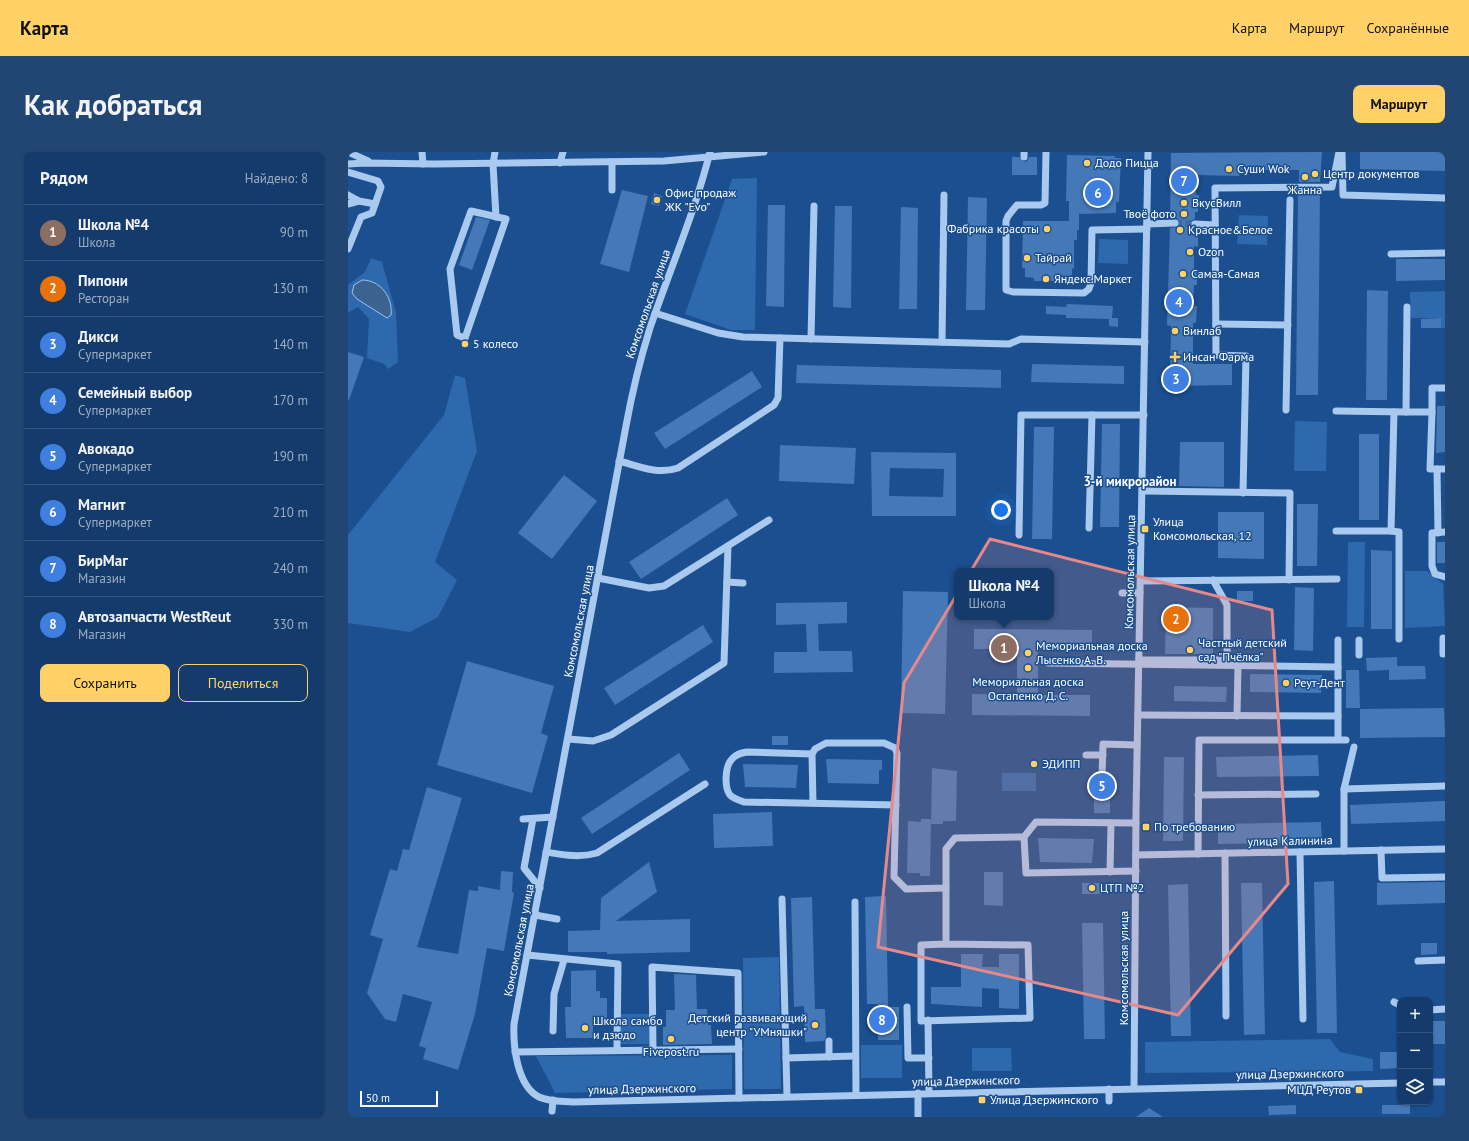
<!DOCTYPE html>
<html lang="ru">
<head>
<meta charset="utf-8">
<style>
  body { margin:0; font-family:"PT Sans",sans-serif; background:#214673; color:#f1f3f6 }
  .controls { position:absolute; right:12px; bottom:12px; display:grid; overflow:hidden; border-radius:8px; box-shadow:0 1px 3px #0004 }
  .controls button { width:36px; height:36px; display:grid; place-items:center; padding:0; border:0; border-bottom:1px solid #33557e; background:#143b6b; color:#f1f3f6; font:20px sans-serif }
  .scale { position:absolute; left:12px; bottom:10px; width:78px; box-sizing:border-box; padding-left:4px; border:2px solid #fff; border-top:0; font-size:11px; line-height:14px; white-space:nowrap; color:#fff; -webkit-text-stroke:3px #1b4f8f; paint-order:stroke }
  .you { position:absolute; left:653px; top:358px; width:14px; height:14px; margin:-10px; border:3px solid #fff; border-radius:50%; background:#1a73e8; box-shadow:0 0 0 6px #1a73e833 }
  .badge { display:grid; place-items:center; width:26px; height:26px; border-radius:50%; background:#ffd166; color:#fff; font-size:13px; font-weight:700 }
  .pin { position:absolute; translate:-50% -50%; border:2px solid #fff; box-shadow:0 1px 4px #0006 }
  .popup { position:absolute; left:606px; top:416px; width:100px; height:52px; box-sizing:border-box; display:grid; place-content:center; border-radius:8px; background:#143b6b; filter:drop-shadow(0 1px 3px #0005); font-size:13px; white-space:nowrap; color:#9dadc1 }
  .popup b { font-size:15px; color:#f1f3f6 }
  .popup::after { content:''; position:absolute; left:50%; top:100%; margin-left:-8px; border:8px solid transparent; border-top-color:#143b6b }
  .list { margin:0; padding:0; list-style:none }
  h2 { display:flex; justify-content:space-between; align-items:center; height:52px; margin:0; padding:0 16px; font-size:17px }
  h2 small { font-size:13px; font-weight:400; color:#9dadc1 }
  .list li { display:grid; grid-template-columns:26px 1fr auto; gap:12px; align-items:center; box-sizing:border-box; height:56px; padding:0 16px; border-top:1px solid #33557e }
  .list b { display:block; font-size:15px; white-space:nowrap }
  .list p { margin:0; font-size:13px; white-space:nowrap; color:#9dadc1 }
  .list em { font-size:13px; font-style:normal; color:#9dadc1 }
  .actions { display:flex; gap:8px; padding:12px 16px }
  .actions a { flex:1; padding:9px 0; border:1px solid #ffd166; border-radius:8px; text-align:center; font-size:14px; color:#ffd166 }
  .actions .main { background:#ffd166; color:#111 }
  .icon { flex:none; width:22px; height:22px; fill:none; stroke:currentColor; stroke-width:2; stroke-linecap:round; stroke-linejoin:round }
  .map { position:relative; flex:none; width:1097px; height:965px; overflow:hidden; border-radius:8px }
  header { display:flex; align-items:center; gap:24px; box-sizing:border-box; height:56px; padding:0 20px; background:#ffd166; color:#111 }
  header strong { font-size:19px }
  nav { display:flex; gap:22px; margin-inline-start:auto; font-size:14px }
  .intro { display:flex; align-items:center; justify-content:space-between; box-sizing:border-box; height:96px; padding:0 24px }
  h1 { margin:0; font-size:28px }
  .button { padding:10px 18px; border-radius:8px; background:#ffd166; color:#111; font-size:14px; font-weight:700 }
  main { display:flex; gap:24px; padding:0 24px }
  aside { flex:1; background:#143b6b; border-radius:8px; box-shadow:0 1px 3px #0004 }
  .map>svg:first-child { display:block }
</style>
</head>
<body>
<header>
<strong>Карта</strong>
<nav><a>Карта</a><a>Маршрут</a><a>Сохранённые</a></nav>
</header>
<div class="intro"><h1>Как добраться</h1><a class="button">Маршрут</a></div>
<main>
<aside>
<h2>Рядом<small>Найдено: 8</small></h2>
<ul class="list">
<li><span class="badge" style="background:#8d6e63">1</span><div><b>Школа №4</b><p>Школа</p></div><em>90 m</em></li>
<li><span class="badge" style="background:#e8710a">2</span><div><b>Пипони</b><p>Ресторан</p></div><em>130 m</em></li>
<li><span class="badge" style="background:#3f7fe0">3</span><div><b>Дикси</b><p>Супермаркет</p></div><em>140 m</em></li>
<li><span class="badge" style="background:#3f7fe0">4</span><div><b>Семейный выбор</b><p>Супермаркет</p></div><em>170 m</em></li>
<li><span class="badge" style="background:#3f7fe0">5</span><div><b>Авокадо</b><p>Супермаркет</p></div><em>190 m</em></li>
<li><span class="badge" style="background:#3f7fe0">6</span><div><b>Магнит</b><p>Супермаркет</p></div><em>210 m</em></li>
<li><span class="badge" style="background:#3f7fe0">7</span><div><b>БирМаг</b><p>Магазин</p></div><em>240 m</em></li>
<li><span class="badge" style="background:#3f7fe0">8</span><div><b>Автозапчасти WestReut</b><p>Магазин</p></div><em>330 m</em></li>
</ul>
<div class="actions"><a class="main">Сохранить</a><a>Поделиться</a></div>
</aside>
<div class="map">
<svg width="1097" height="965" viewBox="0 0 1097 965">
  <rect width="100%" height="100%" fill="#1b4f8f"/>
  <g fill="#2e69ad">
    <polygon points="409,26 407,178 383,178 337,162 384,27"/>
    <polygon points="891,63 920,64 919,93 889,92"/>
    <polygon points="751,87 780,88 780,112 750,111"/>
    <polygon points="23,106 34,110 48,161 50,210 40,217 36,212 19,206 21,167 10,155 0,161 0,133 17,120"/>
    <polygon points="1097,139 1097,176 1093,176 1093,166 1063,166 1062,140"/>
    <polygon points="107,223 117,226 129,299 87,410 109,428 90,465 62,480 0,471 0,383 96,263"/>
    <polygon points="947,269 979,270 978,319 946,319"/>
    <polygon points="1000,390 1017,390 1016,475 999,475"/>
    <polygon points="1057,419 1079,419 1095,432 1097,474 1057,476"/>
    <rect x="654" y="621" width="34" height="18"/>
    <polygon points="431,805 433,937 396,937 395,806"/>
    <rect x="273" y="862" width="28" height="30"/>
    <polygon points="982,887 992,900 1025,907 1025,919 797,921 797,890"/>
    <rect x="513" y="893" width="41" height="33"/>
    <polygon points="624,896 663,896 664,919 624,919"/>
    <polygon points="384,903 384,937 207,941 188,904"/>
  </g>
  <path fill="#3c6290" stroke="#9cc4f0" d="M14,128C33,128 45,146 43,163L39,166L9,147L4,141L6,133Z"/>
  <g fill="#4478b7" fill-rule="evenodd">
    <polygon points="974,0 972,30 951,30 951,18 892,18 891,24 848,23 848,43 851,43 850,60 847,60 847,67 843,69 842,72 847,77 846,80 850,80 850,95 846,94 846,117 849,117 849,133 846,133 845,154 849,154 848,171 845,171 845,212 884,212 884,233 822,234 823,174 819,173 822,76 829,75 832,71 829,66 822,66 823,1"/>
    <polygon points="1012,0 1097,0 1097,19 1012,17"/>
    <polygon points="719,3 767,4 767,6 773,6 771,50 768,50 768,61 731,62 731,78 729,78 729,88 726,88 726,117 724,116 724,126 714,126 714,129 686,129 686,126 677,125 677,116 674,116 675,69 721,69 721,49 718,49"/>
    <polygon points="664,5 671,5 676,10 679,9 681,5 689,5 689,23 664,23"/>
    <polygon points="274,38 300,44 281,120 252,112"/>
    <polygon points="950,40 972,40 970,243 948,243"/>
    <polygon points="306,41 314,44 311,54 303,52"/>
    <polygon points="620,45 639,46 637,158 618,158"/>
    <polygon points="420,53 437,53 436,155 418,154"/>
    <polygon points="487,54 504,54 503,156 485,155"/>
    <polygon points="553,55 570,56 569,157 551,157"/>
    <polygon points="128,65 142,68 124,118 111,113"/>
    <polygon points="1048,107 1097,107 1097,128 1048,129"/>
    <polygon points="1019,138 1040,139 1039,248 1018,248"/>
    <polygon points="719,152 765,154 764,166 770,166 770,175 761,174 761,167 718,166 718,163 698,162 698,154 718,155"/>
    <polygon points="1093,166 1093,176 1073,176 1073,167"/>
    <polygon points="0,200 16,205 1,248 0,248"/>
    <polygon points="684,212 776,214 776,232 683,230"/>
    <polygon points="449,213 653,218 653,236 448,231"/>
    <polygon points="404,219 414,235 317,297 306,281"/>
    <polygon points="1089,254 1097,254 1097,300 1088,301"/>
    <polygon points="754,272 772,272 771,375 752,375"/>
    <polygon points="686,275 706,275 704,387 684,387"/>
    <rect x="1011" y="282" width="20" height="86"/>
    <polygon points="832,290 876,290 876,335 831,334"/>
    <polygon points="432,293 508,296 506,332 431,329"/>
    <path d="M523,300L608,301V364H524ZM542,316L596,317L595,345L541,344Z"/>
    <polygon points="216,323 249,349 204,407 170,381"/>
    <polygon points="379,346 390,363 293,427 281,410"/>
    <polygon points="949,352 970,352 969,414 949,414"/>
    <polygon points="870,360 916,360 916,407 870,406"/>
    <rect x="1089" y="390" width="8" height="21"/>
    <polygon points="1023,398 1044,399 1044,477 1023,477"/>
    <polygon points="947,435 966,436 965,499 946,498"/>
    <polygon points="555,439 600,440 597,562 553,561"/>
    <rect x="889" y="439" width="16" height="10"/>
    <polygon points="499,450 499,471 470,472 471,499 504,499 505,520 426,521 426,500 459,500 458,472 428,473 428,451"/>
    <polygon points="818,455 865,456 865,502 817,502"/>
    <polygon points="355,473 365,490 267,553 256,536"/>
    <polygon points="626,477 744,478 744,498 690,497 690,543 742,543 742,564 624,563 624,542 669,543 669,497 626,497"/>
    <polygon points="1049,505 1049,514 1077,514 1078,527 1041,528 1041,518 1019,519 1018,506"/>
    <polygon points="119,509 206,534 193,581 200,584 184,641 89,613"/>
    <polygon points="998,518 1011,518 1012,556 998,556"/>
    <polygon points="902,522 974,523 973,541 902,540"/>
    <polygon points="826,534 879,535 878,550 826,549"/>
    <polygon points="1096,556 1097,585 1012,586 1012,557"/>
    <rect x="424" y="584" width="16" height="9"/>
    <polygon points="331,601 342,618 244,682 233,666"/>
    <polygon points="970,603 971,624 869,625 868,605"/>
    <polygon points="816,605 836,605 835,689 815,689"/>
    <polygon points="478,607 534,608 534,618 531,618 531,632 480,631"/>
    <polygon points="395,612 450,613 448,636 397,635"/>
    <polygon points="584,616 609,619 608,669 595,669 595,672 583,672"/>
    <polygon points="746,624 749,624 751,628 754,629 759,624 762,624 762,661 746,661"/>
    <polygon points="79,635 114,646 69,795 110,802 121,738 130,739 130,734 152,738 153,719 165,720 164,740 166,741 156,799 139,796 127,862 110,918 75,907 78,896 71,894 84,850 55,842 48,870 37,867 19,841 35,787 22,783 42,717 49,719 55,697 61,698"/>
    <polygon points="1097,649 1097,669 1003,672 1002,653"/>
    <polygon points="424,660 425,694 366,696 365,662"/>
    <polygon points="573,667 583,667 582,724 572,724 572,721 559,721 560,669 573,670"/>
    <polygon points="973,670 974,690 870,692 870,672"/>
    <polygon points="690,686 746,687 744,711 692,710"/>
    <polygon points="301,710 309,740 268,769 342,767 342,800 259,802 259,800 220,800 220,779 252,778 253,746"/>
    <polygon points="636,720 655,720 655,754 636,753"/>
    <polygon points="986,729 989,881 969,881 966,730"/>
    <polygon points="1097,730 1097,751 1029,753 1029,731"/>
    <rect x="734" y="731" width="20" height="11"/>
    <polygon points="893,731 914,731 917,882 896,883"/>
    <polygon points="840,732 843,884 823,884 820,733"/>
    <polygon points="538,744 540,855 551,855 551,888 530,888 530,852 519,852 517,745"/>
    <polygon points="464,745 467,857 477,857 478,885 476,889 457,890 456,854 446,855 443,746"/>
    <polygon points="734,771 755,771 757,887 736,887"/>
    <polygon points="1073,791 1089,791 1089,802 1073,803"/>
    <polygon points="613,802 635,802 634,815 651,815 651,802 671,802 671,857 651,856 651,837 634,836 634,855 583,852 583,835 613,835"/>
    <polygon points="248,818 248,839 252,839 252,846 259,846 259,868 245,868 245,886 218,886 217,855 223,855 223,819"/>
    <polygon points="326,822 348,823 349,857 359,857 360,873 363,873 364,892 315,893 315,875 318,875 318,858 327,858"/>
    <rect x="1082" y="869" width="15" height="23"/>
    <polygon points="1032,900 1050,900 1050,916 1032,917"/>
    <polygon points="948,953 948,962 921,963 920,954"/>
    <rect x="1034" y="953" width="28" height="9"/>
    <polygon points="801,956 815,965 788,965"/>
  </g>
  <g fill="none" stroke-linecap="round" stroke-linejoin="round">
    <polyline stroke="#3d69a0" stroke-width="7" stroke-dasharray="7 3.5" stroke-linecap="butt" points="827,71 847,72"/>
    <g stroke="#a9c9ee" stroke-width="7">
      <polyline points="0,0 20,9"/>
      <polyline points="74,0 75,12"/>
      <polyline points="147,0 145,12 148,65"/>
      <path d="M362,0C347,60 322,117 302,176C292,208 284,241 278,274L166,872C165,894 169,934 191,945C202,950 214,949 225,950L1052,931"/>
      <polyline points="676,0 676,5"/>
      <polyline points="698,0 697,51 693,53 669,53 660,64 658,69 658,138 665,140 736,141 741,137 743,131 744,78 799,77"/>
      <polyline points="994,0 995,43 1097,46"/>
      <polyline points="264,10 264,38"/>
      <polyline points="212,11 215,0"/>
      <polyline points="0,12 17,11 86,12 316,9 416,0"/>
      <polyline points="0,20 30,29 33,35 24,61 13,65 0,97"/>
      <polyline points="0,43 11,49 27,52"/>
      <polyline points="0,52 11,49"/>
      <polygon points="123,59 158,67 117,186 109,183 102,117"/>
      <polyline points="799,72 827,71"/>
      <polyline points="847,72 867,73"/>
      <polyline points="1043,102 1097,101"/>
      <polyline points="307,161 370,181 395,185 661,192 673,187 797,190"/>
      <polyline points="868,172 940,173"/>
      <polyline points="463,187 466,54"/>
      <polyline points="594,190 596,43"/>
      <polyline points="938,258 942,48"/>
      <polyline points="988,259 1058,260 1059,155"/>
      <polyline points="1058,260 1084,260 1082,317 1089,317"/>
      <polyline points="1084,260 1084,236 1097,236"/>
      <path d="M271,309C290,314 310,323 330,316L426,253L430,246L432,186"/>
      <polyline points="795,339 942,341 941,428"/>
      <polyline points="895,341 898,204 868,203 867,36 984,35 991,0"/>
      <polyline points="741,376 744,263"/>
      <polyline points="988,379 1043,379 1046,260"/>
      <polyline points="1043,379 1051,380 1051,487"/>
      <polyline points="1097,380 1084,381 1084,414 1087,422 1097,425"/>
      <polyline points="1090,381 1089,317 1097,317"/>
      <polyline points="671,383 673,263 796,263"/>
      <polyline points="250,426 301,436 316,434 421,368"/>
      <polyline points="793,429 989,427"/>
      <polyline points="379,430 395,431"/>
      <polyline points="774,441 792,441"/>
      <polyline points="1095,486 1095,502"/>
      <polyline points="990,488 990,587"/>
      <polyline points="1011,503 1011,488"/>
      <polyline points="791,508 879,508 879,453 865,428"/>
      <polyline points="700,511 990,515"/>
      <polyline points="790,563 990,564"/>
      <polyline points="889,564 890,514"/>
      <polyline points="220,587 245,589 263,583 376,511 380,394"/>
      <path d="M464,602L399,600C393,601 388,602 384,607C377,614 376,635 382,643C386,647 391,648 396,650L548,653"/>
      <polyline points="738,603 755,603"/>
      <polyline points="754,624 755,592 789,593"/>
      <polyline points="996,637 1097,634"/>
      <polyline points="850,643 968,642"/>
      <polyline points="465,651 464,602 467,597 478,591 536,591 547,596 549,601 546,725 558,737 598,736 598,697 607,686 676,685"/>
      <polyline points="175,667 205,665"/>
      <polyline points="185,667 176,716 192,736"/>
      <polyline points="1033,698 1034,726 1097,725"/>
      <polyline points="996,699 996,637 1006,595"/>
      <path d="M198,700C216,703 232,706 249,701L357,632"/>
      <polyline points="952,700 955,867"/>
      <polyline points="877,701 878,864"/>
      <polyline points="850,702 851,588 998,588"/>
      <polyline points="788,703 1097,697"/>
      <polyline points="788,719 678,721 676,685 688,670 788,671"/>
      <polyline points="762,720 763,671"/>
      <polyline points="434,747 439,944"/>
      <polyline points="507,750 508,943"/>
      <polyline points="187,763 209,767"/>
      <polyline points="598,792 573,793 573,869 682,866 680,793 598,792 598,736"/>
      <polyline points="179,803 270,812 269,898"/>
      <polyline points="1070,809 1097,808"/>
      <polyline points="1046,850 1052,853"/>
      <polyline points="559,855 560,906 581,906"/>
      <polyline points="1082,858 1097,857"/>
      <polyline points="580,868 581,941"/>
      <polyline points="205,879 206,842 216,808"/>
      <polyline points="481,889 481,905"/>
      <polyline points="305,898 304,815 390,821 391,946"/>
      <polyline points="167,900 391,897"/>
      <polyline points="438,906 507,904"/>
      <polyline points="1082,930 1097,930"/>
      <polyline points="786,936 788,660 800,0"/>
      <polyline points="570,941 570,965"/>
      <polyline points="761,949 761,937"/>
      <polyline points="204,959 205,948"/>
    </g>
  </g>
  <path fill="#e88989" fill-opacity="0.2" stroke="#e88989" stroke-width="3" stroke-linejoin="round" d="M642,387L924,458L940,732L830,863L530,795L556,531Z"/>
  <g fill="#ffd166" stroke="#1b4f8f" stroke-width="1.5">
    <circle cx="739" cy="11" r="4"/>
    <circle cx="881" cy="17" r="4"/>
    <circle cx="967" cy="22" r="4"/>
    <circle cx="957" cy="25" r="4"/>
    <circle cx="309" cy="48" r="4"/>
    <circle cx="836" cy="51" r="4"/>
    <circle cx="836" cy="62" r="4"/>
    <circle cx="699" cy="77" r="4"/>
    <circle cx="832" cy="78" r="4"/>
    <circle cx="842" cy="100" r="4"/>
    <circle cx="679" cy="106" r="4"/>
    <circle cx="835" cy="122" r="4"/>
    <circle cx="698" cy="127" r="4"/>
    <circle cx="827" cy="179" r="4"/>
    <circle cx="117" cy="192" r="4"/>
    <path d="M825 199h4v4h4v4h-4v4h-4v-4h-4v-4h4z"/>
    <rect x="793" y="373" width="8" height="8" rx="2"/>
    <circle cx="842" cy="498" r="4"/>
    <circle cx="680" cy="501" r="4"/>
    <circle cx="680" cy="516" r="4"/>
    <circle cx="938" cy="531" r="4"/>
    <circle cx="686" cy="612" r="4"/>
    <rect x="794" y="671" width="8" height="8" rx="2"/>
    <circle cx="744" cy="736" r="4"/>
    <circle cx="467" cy="873" r="4"/>
    <circle cx="237" cy="876" r="4"/>
    <circle cx="323" cy="887" r="4"/>
    <rect x="1007" y="934" width="8" height="8" rx="2"/>
    <rect x="630" y="944" width="8" height="8" rx="2"/>
  </g>
  <g text-anchor="middle" stroke-width="3" stroke-linejoin="round" paint-order="stroke">
    <g font-size="12" fill="#fff" stroke="#1b4f8f" text-anchor="start">
      <text x="747" y="15">Додо Пицца</text>
      <text x="889" y="21">Суши Wok</text>
      <text x="975" y="26">Центр документов</text>
      <text x="957" y="42" text-anchor="middle">Жанна</text>
      <text x="317" y="45">Офис продаж<tspan x="317" dy="14">ЖК "Evo"</tspan></text>
      <text x="844" y="55">ВкусВилл</text>
      <text x="828" y="66" text-anchor="end">Твоё фото</text>
      <text x="691" y="81" text-anchor="end">Фабрика красоты</text>
      <text x="840" y="82">Красное&amp;Белое</text>
      <text x="850" y="104">Ozon</text>
      <text x="687" y="110">Тайрай</text>
      <text x="843" y="126">Самая-Самая</text>
      <text x="706" y="131">Яндекс.Маркет</text>
      <text x="835" y="183">Винлаб</text>
      <text x="125" y="196">5 колесо</text>
      <text x="835" y="209">Инсан Фарма</text>
      <text x="805" y="374">Улица<tspan x="805" dy="14">Комсомольская, 12</tspan></text>
      <text x="850" y="495">Частный детский<tspan x="850" dy="14">сад "Пчёлка"</tspan></text>
      <text x="688" y="498">Мемориальная доска<tspan x="688" dy="14">Лысенко А. В.</tspan></text>
      <text x="680" y="534" text-anchor="middle">Мемориальная доска<tspan x="680" dy="14">Остапенко Д. С.</tspan></text>
      <text x="946" y="535">Реут-Дент</text>
      <text x="694" y="616">ЭДИПП</text>
      <text x="806" y="679">По требованию</text>
      <text x="752" y="740">ЦТП №2</text>
      <text x="459" y="870" text-anchor="end">Детский развивающий<tspan x="459" dy="14">центр "УМняшки"</tspan></text>
      <text x="245" y="873">Школа самбо<tspan x="245" dy="14">и дзюдо</tspan></text>
      <text x="323" y="904" text-anchor="middle">Fivepost.ru</text>
      <text x="1003" y="942" text-anchor="end">МЦД Реутов</text>
      <text x="642" y="952">Улица Дзержинского</text>
    </g>
    <g font-size="12" fill="#fff" stroke="#1b4f8f">
      <text transform="translate(300 152) rotate(-71)" y="4">Комсомольская улица</text>
      <text transform="translate(782 420) rotate(-89)" y="4">Комсомольская улица</text>
      <text transform="translate(231 469) rotate(-79)" y="4">Комсомольская улица</text>
      <text transform="translate(942 689) rotate(-1)" y="4">улица Калинина</text>
      <text transform="translate(171 788) rotate(-79)" y="4">Комсомольская улица</text>
      <text transform="translate(776 816) rotate(-90)" y="4">Комсомольская улица</text>
      <text transform="translate(942 922) rotate(-1)" y="4">улица Дзержинского</text>
      <text transform="translate(618 929) rotate(-1)" y="4">улица Дзержинского</text>
      <text transform="translate(294 937) rotate(-1)" y="4">улица Дзержинского</text>
    </g>
    <g font-size="13" font-weight="bold" fill="#fff" stroke="#1b4f8f">
      <text x="782" y="334">3-й микрорайон</text>
    </g>
  </g>
</svg>
<div class="controls">
<button>+</button>
<button>−</button>
<button><svg class="icon" aria-label="layers" viewBox="0 0 24 24"><path d="M12 4l9 5-9 5-9-5zM3 14l9 5 9-5"/></svg></button>
</div>
<div class="scale">50 m</div>
<div class="you"></div>
<div class="pin badge" style="left:656px;top:496px;background:#8d6e63">1</div>
<div class="popup"><b>Школа №4</b>Школа</div>
<div class="pin badge" style="left:828px;top:467px;background:#e8710a">2</div>
<div class="pin badge" style="left:828px;top:227px;background:#3f7fe0">3</div>
<div class="pin badge" style="left:831px;top:150px;background:#3f7fe0">4</div>
<div class="pin badge" style="left:754px;top:634px;background:#3f7fe0">5</div>
<div class="pin badge" style="left:750px;top:41px;background:#3f7fe0">6</div>
<div class="pin badge" style="left:836px;top:29px;background:#3f7fe0">7</div>
<div class="pin badge" style="left:534px;top:868px;background:#3f7fe0">8</div>
</div>
</main>
</body>
</html>
